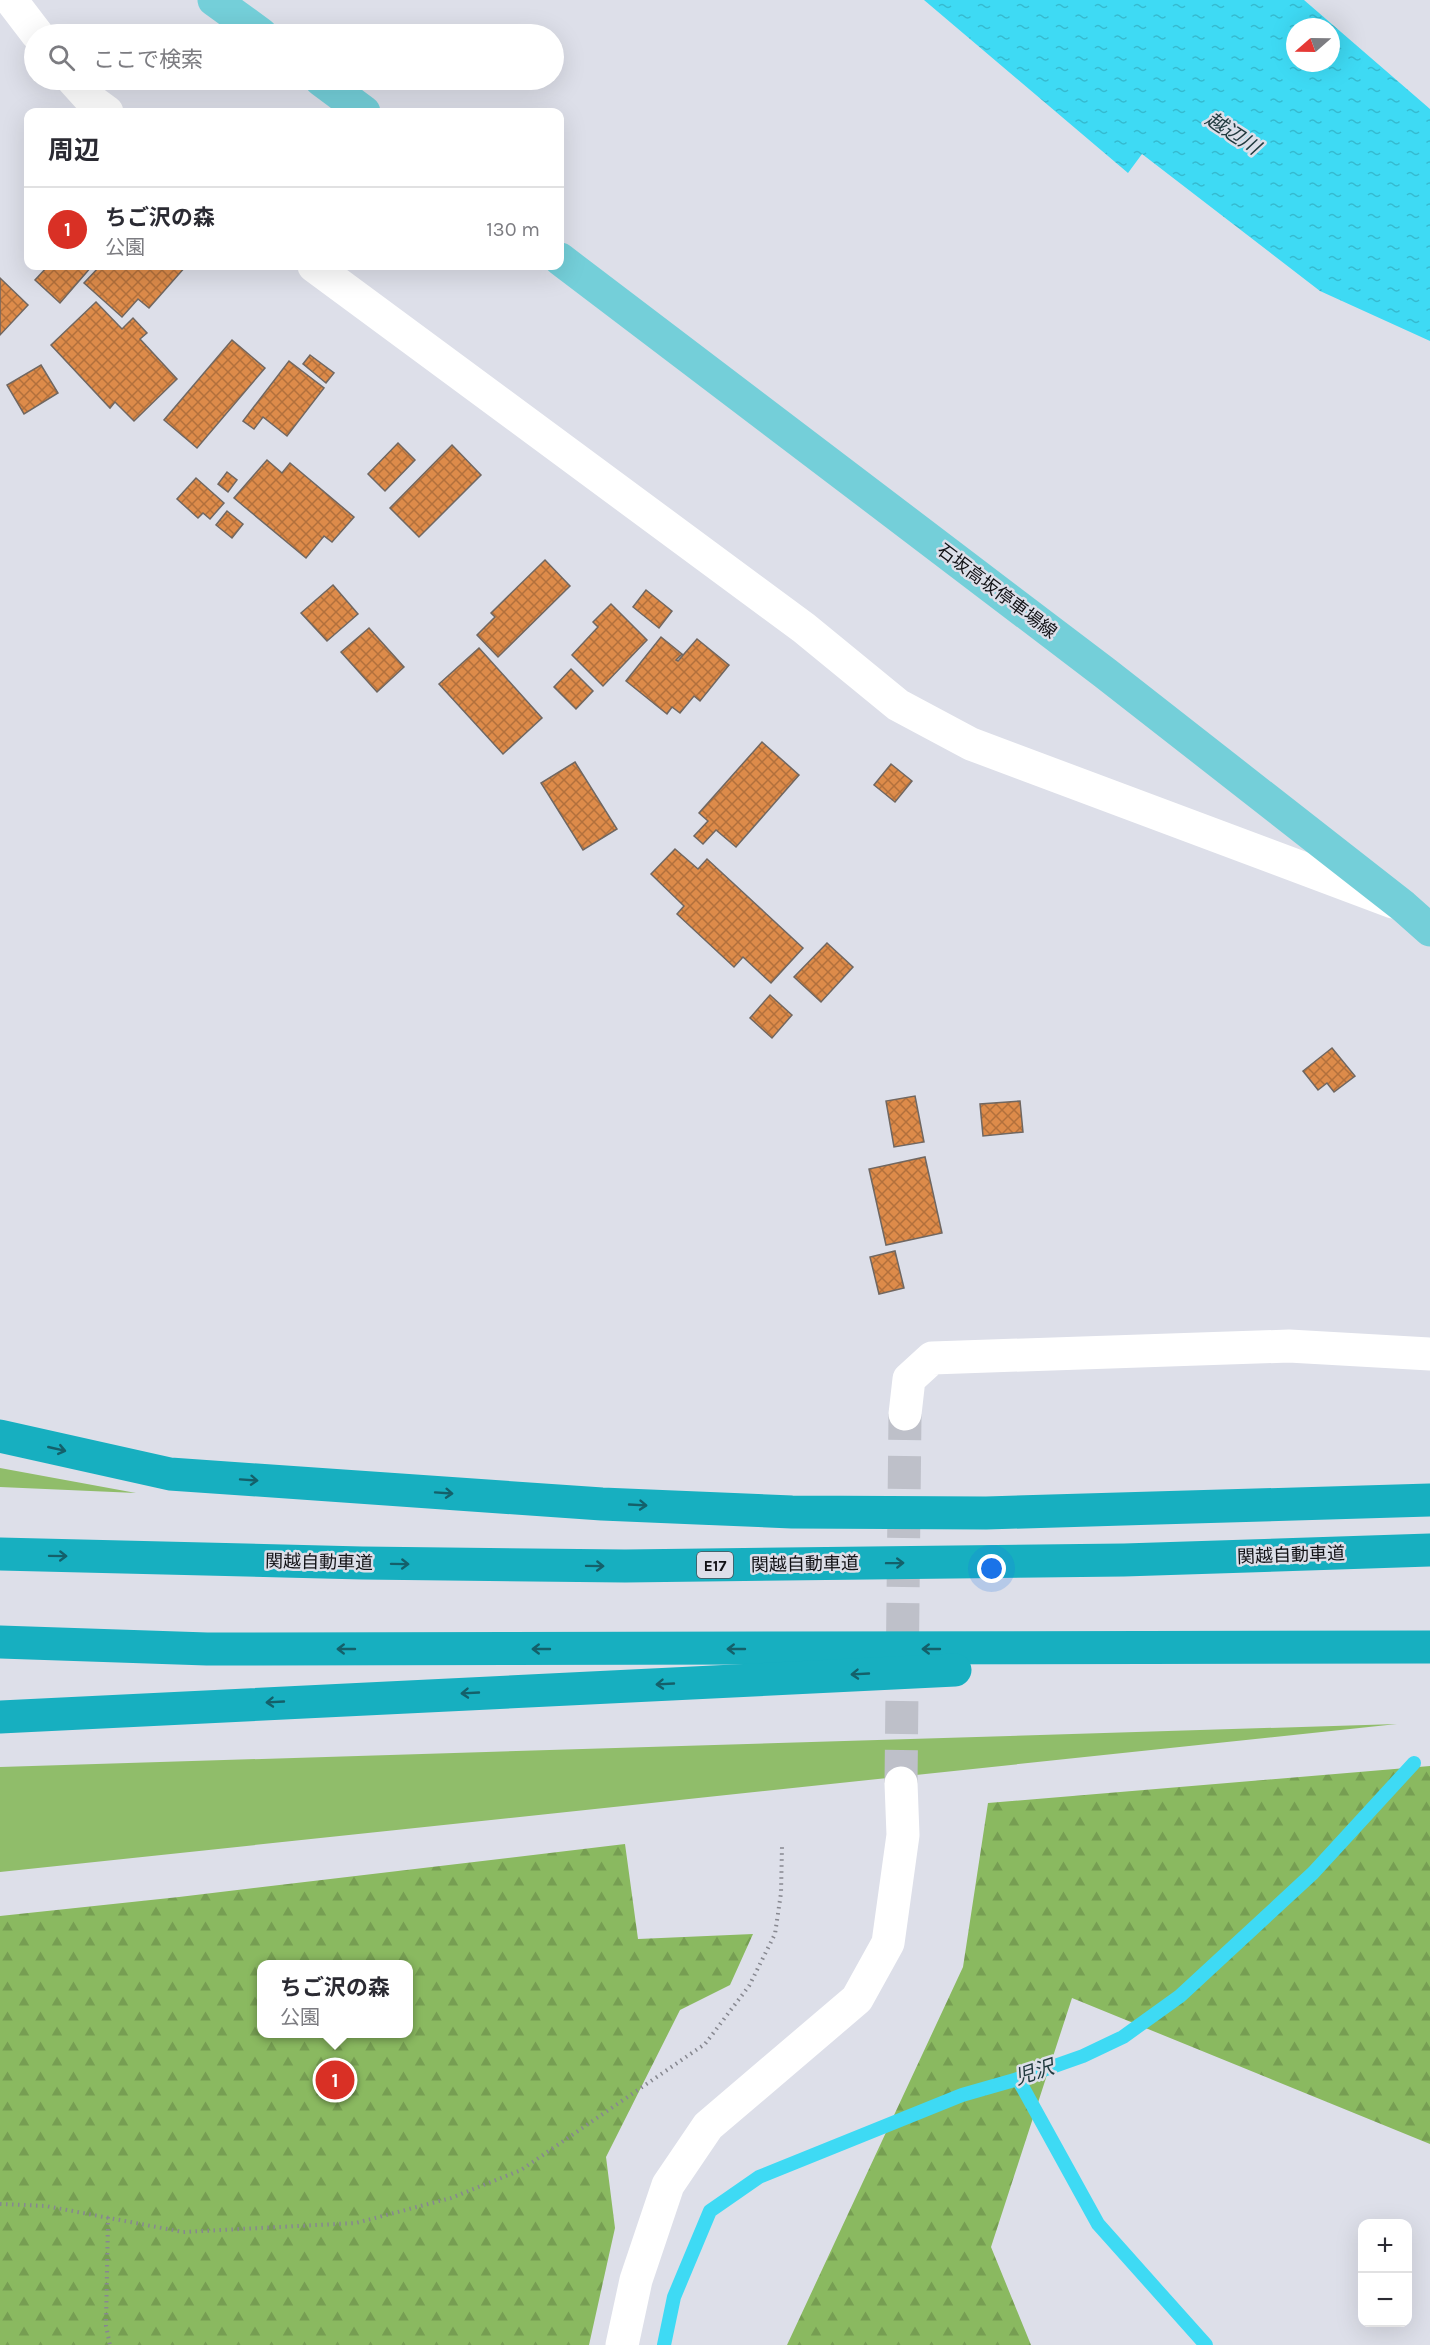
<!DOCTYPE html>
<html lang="ja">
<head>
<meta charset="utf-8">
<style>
  body { margin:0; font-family:Karla,"Noto Sans JP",sans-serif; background:#f7f7f7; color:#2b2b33 }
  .controls { position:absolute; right:18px; bottom:18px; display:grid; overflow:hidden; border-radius:12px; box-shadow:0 6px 24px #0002 }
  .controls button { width:54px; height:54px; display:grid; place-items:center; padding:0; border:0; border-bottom:2px solid #e1e1e2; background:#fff; color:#2b2b33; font:30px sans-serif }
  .compass { position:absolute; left:1286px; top:18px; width:54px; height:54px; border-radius:50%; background:#fff; box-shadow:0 6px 24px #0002; rotate:250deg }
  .you { position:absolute; left:992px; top:1569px; width:21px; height:21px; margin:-15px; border:4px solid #fff; border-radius:50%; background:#1a73e8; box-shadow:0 0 0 9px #1a73e833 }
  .badge { display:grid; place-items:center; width:39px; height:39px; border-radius:50%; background:#d93025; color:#fff; font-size:20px; font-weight:700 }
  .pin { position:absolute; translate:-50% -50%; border:3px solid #fff; box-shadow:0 2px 6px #0006 }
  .popup { position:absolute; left:257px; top:1960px; width:156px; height:78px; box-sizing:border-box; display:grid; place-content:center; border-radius:12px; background:#fff; filter:drop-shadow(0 2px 4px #0005); font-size:20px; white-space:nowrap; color:#7c7c81 }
  .popup b { font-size:22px; color:#2b2b33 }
  .popup::after { content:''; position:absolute; left:50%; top:100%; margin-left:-12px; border:12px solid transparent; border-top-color:#fff }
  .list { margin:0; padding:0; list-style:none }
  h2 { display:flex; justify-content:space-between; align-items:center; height:78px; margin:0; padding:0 24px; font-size:26px }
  h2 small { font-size:20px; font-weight:400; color:#7c7c81 }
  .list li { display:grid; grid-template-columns:39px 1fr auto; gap:18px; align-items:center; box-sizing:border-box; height:84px; padding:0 24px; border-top:2px solid #e1e1e2 }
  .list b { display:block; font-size:22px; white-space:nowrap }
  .list p { margin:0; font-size:20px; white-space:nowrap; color:#7c7c81 }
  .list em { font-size:20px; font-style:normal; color:#7c7c81 }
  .icon { flex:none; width:33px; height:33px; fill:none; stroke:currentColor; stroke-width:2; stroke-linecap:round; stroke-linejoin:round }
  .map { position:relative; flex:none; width:1430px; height:2345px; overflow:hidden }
  .search { position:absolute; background:#fff; box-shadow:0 6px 24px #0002; left:24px; top:24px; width:540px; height:66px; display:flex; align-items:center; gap:15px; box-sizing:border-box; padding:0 21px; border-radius:33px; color:#7c7c81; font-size:22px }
  .panel { position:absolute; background:#fff; box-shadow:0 6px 24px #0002; left:24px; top:108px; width:540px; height:162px; border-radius:12px }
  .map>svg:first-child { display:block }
</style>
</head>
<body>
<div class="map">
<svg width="1430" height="2345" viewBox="0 0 1430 2345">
  <defs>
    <pattern id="forest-firs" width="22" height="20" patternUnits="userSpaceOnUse" patternTransform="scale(1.5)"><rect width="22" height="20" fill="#8ab960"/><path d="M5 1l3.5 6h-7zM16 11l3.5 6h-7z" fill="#769e52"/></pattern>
    <pattern id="water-ripples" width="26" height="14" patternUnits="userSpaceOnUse" patternTransform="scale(1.5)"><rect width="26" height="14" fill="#3edaf4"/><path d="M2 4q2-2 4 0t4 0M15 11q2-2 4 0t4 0" fill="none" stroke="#35bad0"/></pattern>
    <pattern id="building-cross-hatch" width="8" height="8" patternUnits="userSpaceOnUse" patternTransform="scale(1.5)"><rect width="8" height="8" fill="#dd8b4a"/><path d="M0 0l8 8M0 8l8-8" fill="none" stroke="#b2703c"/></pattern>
  </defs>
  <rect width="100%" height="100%" fill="#dddfe9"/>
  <g fill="#90bd6a">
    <polygon points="0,1468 136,1493 0,1487"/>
    <polygon points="1397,1724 0,1872 0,1767"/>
  </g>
  <g fill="url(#forest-firs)" fill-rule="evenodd">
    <polygon points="1430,1766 1430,2144 1072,1998 991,2247 1031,2345 787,2345 963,1967 988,1803"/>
    <path d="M625,1844L638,1939L753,1934L730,1985L680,2010L606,2157L615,2228L589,2345H0V1916L179,1897ZM262,1964H409V2034H262Z"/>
  </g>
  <path fill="url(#water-ripples)" fill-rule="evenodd" d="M924,0H1304L1430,109V341L1320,291L1142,154L1128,173ZM1295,27H1331V63H1295Z"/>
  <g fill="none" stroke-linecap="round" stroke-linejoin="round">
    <g stroke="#3edaf4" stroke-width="14">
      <polyline points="1018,2079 1098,2224 1206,2345"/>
      <polyline points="664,2345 674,2297 710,2211 759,2177 962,2095 1018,2079 1083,2056 1123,2037 1180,1996 1313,1873 1414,1763"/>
    </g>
  </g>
  <g fill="url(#building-cross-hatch)" stroke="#706761" stroke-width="1.5">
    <polygon points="48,266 92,266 60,303 35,280"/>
    <polygon points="100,266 186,266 149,308 138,299 122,317 84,283"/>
    <polygon points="0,278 28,305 0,335"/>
    <polygon points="96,302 122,329 133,318 147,333 140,339 177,379 134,421 115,402 110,408 51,345"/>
    <polygon points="232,340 265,368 197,448 164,420"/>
    <polygon points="310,355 334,373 326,383 303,364"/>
    <polygon points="289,361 324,388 287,436 263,417 254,429 243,421"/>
    <polygon points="41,365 58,393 24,414 7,385"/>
    <polygon points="398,443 415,460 385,491 368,474"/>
    <polygon points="452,445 481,475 419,537 390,508"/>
    <polygon points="267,460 282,473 290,463 354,517 332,542 324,536 306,558 234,498"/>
    <polygon points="227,472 237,480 228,492 218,484"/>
    <polygon points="196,478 224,503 210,519 203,513 198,518 177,499"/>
    <polygon points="227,511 243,524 232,538 216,525"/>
    <polygon points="545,560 570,586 498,657 477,635 495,617 491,613"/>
    <polygon points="333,585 358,614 327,641 301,613"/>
    <polygon points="646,590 672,611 659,628 633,607"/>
    <polygon points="611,604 647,640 603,686 572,655 598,627 593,622"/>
    <polygon points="369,628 404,667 377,692 341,652"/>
    <polygon points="661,637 682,654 676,660 678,661 697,639 729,665 700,701 694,696 680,713 672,707 667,714 626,681"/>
    <polygon points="479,648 542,718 503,754 439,684"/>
    <polygon points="571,669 593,691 576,709 554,687"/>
    <polygon points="762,742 799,775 736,847 716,830 703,844 694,836 708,821 699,813"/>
    <polygon points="575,762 617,829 583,850 541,783"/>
    <polygon points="891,764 912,781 895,802 874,785"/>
    <polygon points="675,849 698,869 707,859 803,948 771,983 743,957 734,967 677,914 684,906 651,874"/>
    <polygon points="827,943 853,967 821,1002 794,977"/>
    <polygon points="770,995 792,1015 772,1038 750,1018"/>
    <polygon points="1332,1048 1355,1076 1334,1092 1327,1083 1318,1090 1303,1071"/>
    <polygon points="915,1096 924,1142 894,1147 886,1101"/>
    <polygon points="1020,1101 1023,1132 983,1136 980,1104"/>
    <polygon points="925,1157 942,1233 886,1245 869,1169"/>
    <polygon points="895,1251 904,1288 879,1294 870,1257"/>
  </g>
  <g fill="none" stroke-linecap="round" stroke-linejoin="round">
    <polyline stroke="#bec0c9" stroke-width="33" stroke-dasharray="33 16" stroke-linecap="butt" points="901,1783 905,1414"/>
    <g stroke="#878890" stroke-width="4" stroke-dasharray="1.5 4.5" stroke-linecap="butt">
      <polyline points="0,2204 46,2206 183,2232 356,2223 451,2198 521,2170 705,2044 749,1986 775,1934 781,1893 782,1846"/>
      <polyline points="108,2217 106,2326 110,2345"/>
    </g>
    <g stroke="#fff" stroke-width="33">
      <polyline points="11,0 37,34"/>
      <polyline points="73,80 92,101 107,112"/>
      <polyline points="314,266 804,628 898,705 971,744 1393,902"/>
      <polyline points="905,1414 909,1379 932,1358 1289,1346 1430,1354"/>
      <polyline points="622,2345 636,2280 668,2185 708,2126 857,1999 888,1943 903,1835 901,1783"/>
    </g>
    <g stroke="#74cfd9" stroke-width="33">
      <polyline points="214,0 261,34"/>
      <polyline points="321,80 364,112"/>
      <polyline points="560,259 1105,673 1403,906 1430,930"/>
    </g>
    <g stroke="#17afc0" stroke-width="33">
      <polyline points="0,1436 170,1474 602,1504 792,1512 986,1513 1430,1500"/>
      <polyline points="0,1554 362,1563 625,1566 1124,1560 1430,1550"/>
      <polyline points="0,1642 207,1649 1430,1647"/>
      <polyline points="0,1717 955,1670"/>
    </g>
  </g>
  <defs><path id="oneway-shaft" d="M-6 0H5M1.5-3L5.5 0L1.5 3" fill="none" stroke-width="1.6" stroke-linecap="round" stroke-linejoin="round" transform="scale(1.5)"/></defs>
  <g stroke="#14606a">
    <use href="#oneway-shaft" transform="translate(57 1449) rotate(13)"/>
    <use href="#oneway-shaft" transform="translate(249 1480) rotate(4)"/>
    <use href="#oneway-shaft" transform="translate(444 1493) rotate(4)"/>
    <use href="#oneway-shaft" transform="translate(638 1505) rotate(3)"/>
    <use href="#oneway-shaft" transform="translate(58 1556) rotate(1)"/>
    <use href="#oneway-shaft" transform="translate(895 1563) rotate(-1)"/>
    <use href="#oneway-shaft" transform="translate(400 1564) rotate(1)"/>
    <use href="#oneway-shaft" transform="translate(595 1566) rotate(1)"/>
    <use href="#oneway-shaft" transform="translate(346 1649) rotate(-180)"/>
    <use href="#oneway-shaft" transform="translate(541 1649) rotate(-180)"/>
    <use href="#oneway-shaft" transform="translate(736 1649) rotate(-180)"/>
    <use href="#oneway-shaft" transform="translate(931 1649) rotate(-180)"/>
    <use href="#oneway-shaft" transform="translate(860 1674) rotate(177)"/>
    <use href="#oneway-shaft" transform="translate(665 1684) rotate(177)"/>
    <use href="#oneway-shaft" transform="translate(470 1693) rotate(177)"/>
    <use href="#oneway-shaft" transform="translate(275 1702) rotate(177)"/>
  </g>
  <g text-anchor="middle" stroke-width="5" stroke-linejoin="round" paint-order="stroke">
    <rect fill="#dddfe9" stroke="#4e4f55" stroke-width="1.5" x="697" y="1552" width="36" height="26" rx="4.5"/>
    <g font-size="16" font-weight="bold" fill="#111115">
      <text x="715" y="1571">E17</text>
    </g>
    <g font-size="18" fill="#111115" stroke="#dddfe9">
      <text transform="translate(997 591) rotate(37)" y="6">石坂高坂停車場線</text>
      <text transform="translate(1291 1555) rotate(-2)" y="6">関越自動車道</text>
      <text transform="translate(319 1562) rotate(1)" y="6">関越自動車道</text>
      <text transform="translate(805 1564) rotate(-1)" y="6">関越自動車道</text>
    </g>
    <g font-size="20" font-style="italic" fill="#213a3f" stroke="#dddfe9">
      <text transform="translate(1233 133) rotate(33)" y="7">越辺川</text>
      <text transform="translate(1034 2072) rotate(-18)" y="7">児沢</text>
    </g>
  </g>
</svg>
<div class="controls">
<button>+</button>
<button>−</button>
</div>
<svg class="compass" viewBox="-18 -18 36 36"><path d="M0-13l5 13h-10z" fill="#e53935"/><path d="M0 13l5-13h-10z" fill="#7c7c81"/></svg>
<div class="you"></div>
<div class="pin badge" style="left:335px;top:2080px">1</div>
<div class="popup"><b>ちご沢の森</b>公園</div>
<div class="search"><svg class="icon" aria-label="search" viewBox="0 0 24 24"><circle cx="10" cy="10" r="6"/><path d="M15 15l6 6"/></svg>ここで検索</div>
<section class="panel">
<h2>周辺<small></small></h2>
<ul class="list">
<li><span class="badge">1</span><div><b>ちご沢の森</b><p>公園</p></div><em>130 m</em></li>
</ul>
</section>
</div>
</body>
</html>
